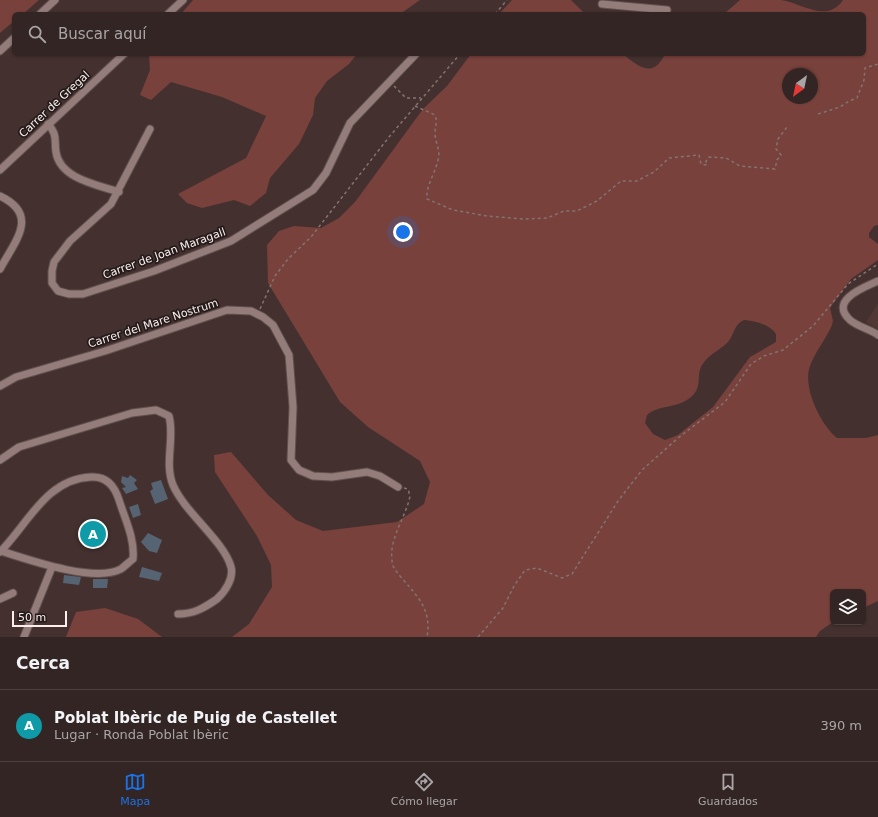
<!DOCTYPE html>
<html lang="es">
<head>
<meta charset="utf-8">
<style>
  body { margin:0; font-family:"DejaVu Sans",sans-serif; background:#3b2d2b; color:#f1f3f6 }
  .controls { position:absolute; right:12px; bottom:12px; display:grid; overflow:hidden; border-radius:6px; box-shadow:0 1px 3px #0004 }
  .controls button { width:36px; height:36px; display:grid; place-items:center; padding:0; border:0; border-bottom:1px solid #4e4241; background:#332523; color:#f1f3f6; font:20px sans-serif }
  .compass { position:absolute; left:782px; top:68px; width:36px; height:36px; border-radius:50%; background:#332523; box-shadow:0 1px 3px #0004; rotate:213deg }
  .scale { position:absolute; left:12px; bottom:10px; width:55px; box-sizing:border-box; padding-left:4px; border:2px solid #fbeeec; border-top:0; font-size:11px; line-height:14px; white-space:nowrap; color:#fbeeec; -webkit-text-stroke:3px #241b1a; paint-order:stroke }
  .you { position:absolute; left:403px; top:232px; width:14px; height:14px; margin:-10px; border:3px solid #fff; border-radius:50%; background:#1a73e8; box-shadow:0 0 0 6px #1a73e833 }
  .badge { display:grid; place-items:center; width:26px; height:26px; border-radius:50%; background:#1a73e8; color:#fff; font-size:13px; font-weight:700 }
  .pin { position:absolute; translate:-50% -50%; border:2px solid #fff; box-shadow:0 1px 4px #0006 }
  .list { margin:0; padding:0; list-style:none }
  h2 { display:flex; justify-content:space-between; align-items:center; height:52px; margin:0; padding:0 16px; font-size:17px }
  h2 small { font-size:13px; font-weight:400; color:#a9a5a6 }
  .list li { display:grid; grid-template-columns:26px 1fr auto; gap:12px; align-items:center; box-sizing:border-box; height:72px; padding:0 16px; border-top:1px solid #4e4241 }
  .list b { display:block; font-size:15px; white-space:nowrap }
  .list p { margin:0; font-size:13px; white-space:nowrap; color:#a9a5a6 }
  .list em { font-size:13px; font-style:normal; color:#a9a5a6 }
  .icon { flex:none; width:22px; height:22px; fill:none; stroke:currentColor; stroke-width:2; stroke-linecap:round; stroke-linejoin:round }
  .map { position:relative; flex:none; width:878px; height:637px; overflow:hidden }
  .search { position:absolute; background:#332523; box-shadow:0 1px 3px #0004; left:12px; right:12px; top:12px; height:44px; display:flex; align-items:center; gap:10px; box-sizing:border-box; padding:0 14px; border-radius:6px; color:#a9a5a6; font-size:15px }
  .sheet { height:124px; background:#332523 }
  nav { display:flex; justify-content:space-around; align-items:center; box-sizing:border-box; height:56px; border-top:1px solid #4e4241; background:#332523; font-size:11px; color:#a9a5a6 }
  nav a { display:grid; justify-items:center; gap:2px }
  nav .on { color:#1a73e8 }
  .map>svg:first-child { display:block }
</style>
</head>
<body>
<div class="map">
<svg width="878" height="637" viewBox="0 0 878 637">
  <rect width="100%" height="100%" fill="#44312f"/>
  <polygon fill="#523835" points="878,304 878,329 866,322"/>
  <g fill="#78413c" fill-rule="evenodd">
    <polygon points="0,0 39,0 23,14 14,14 14,21 0,33"/>
    <polygon points="193,0 420,0 400,14 181,14"/>
    <polygon points="512,0 571,0 585,14 499,14"/>
    <path d="M740,0C753,0 768,0 781,0C802,3 827,24 843,0H878V225L874,226L869,233V237L878,244V260L851,279L830,308L833,321L832,325C826,339 815,352 810,366C802,387 821,425 837,438H866L878,435V601L863,608V592H833V622L820,631L816,637H232L249,624L272,587L271,565L257,536L215,472L214,455L231,452L268,495L296,520L323,531L397,522L424,504L430,482L420,461L368,427L340,402L268,283L267,245L279,231L294,226L321,228L339,218L355,202L423,109L447,86L471,54H623C639,67 653,79 665,54H864V14H724ZM788,74H812V98H788ZM744,320C755,321 769,324 776,334V342L750,357L713,407L678,435L665,440L653,434L645,423L647,415C661,403 680,410 694,394C702,385 696,375 702,365C708,355 720,350 728,342C734,335 734,324 744,320Z"/>
    <polygon points="149,54 357,54 349,64 327,81 315,98 313,115 299,144 270,178 266,193 250,206 234,200 202,208 187,203 178,194 246,158 266,116 222,97 171,82 151,100 140,95 150,70"/>
    <polygon points="105,608 138,619 162,637 66,637 76,612"/>
  </g>
  <g fill="#566372">
    <polygon points="130,475 137,480 134,483 138,489 126,494 122,488 126,487 121,482 122,476 128,478"/>
    <polygon points="161,480 168,499 155,504 150,491 153,489 151,483"/>
    <polygon points="138,504 141,515 133,518 129,507"/>
    <polygon points="148,533 162,540 157,553 149,551 141,542"/>
    <polygon points="142,567 162,573 159,581 139,577"/>
    <polygon points="64,575 81,577 79,585 63,583"/>
    <polygon points="93,579 108,579 107,588 93,588"/>
  </g>
  <g fill="none" stroke-linecap="round" stroke-linejoin="round">
    <g stroke="#60504e" stroke-width="9">
      <g id="minor">
        <polyline points="602,4 667,10"/>
        <polyline points="40,14 55,0"/>
        <polyline points="168,14 183,0"/>
        <polyline points="0,51 14,38"/>
        <path d="M48,124C58,136 54,139 56,152C60,179 98,185 119,192"/>
        <polyline points="150,129 111,204 70,241 54,262 52,271 52,283 58,291 69,294 83,294 154,271 231,241 313,190 326,173 350,123 416,54"/>
        <polyline points="0,170 124,54"/>
        <path d="M0,196C40,215 15,241 0,269"/>
        <path d="M878,281C865,287 828,300 850,320C858,327 870,329 878,335"/>
        <polyline points="0,386 16,377 105,351 227,310 251,311 263,317 273,325 289,355 293,407 291,460 299,470 313,476 332,477 367,472 380,476 398,487"/>
        <path d="M0,460L19,447L132,413L156,410L169,416C175,438 164,463 173,485C185,513 224,541 231,567C234,578 225,592 217,599C204,608 194,614 178,614"/>
        <path d="M0,552C28,524 46,479 91,477C107,476 115,487 119,500C125,519 135,539 133,559C129,562 125,566 121,569C95,583 29,560 1,551"/>
        <polyline points="0,599 13,593"/>
        <polyline points="24,637 52,567"/>
      </g>
    </g>
    <g stroke="#847371" stroke-width="1.5" stroke-dasharray="3 3" stroke-linecap="butt">
      <polyline points="495,14 507,0"/>
      <polyline points="394,86 406,98 421,98"/>
      <path d="M415,106L435,115C438,123 435,125 435,133C435,143 441,150 438,160C435,174 426,185 427,199L453,210L487,216L524,219L547,218L564,211H577L597,201L621,181H637L654,172L669,158L699,155L701,164L707,165L706,161L709,157L726,158L740,166L775,169L777,160L781,155L776,149L778,139L787,127"/>
      <polyline points="818,114 840,107 849,101 857,98 864,80 865,68 878,64"/>
      <polyline points="260,309 275,276 288,259 311,237 389,137 460,54"/>
      <path d="M404,488L408,489L410,496C406,517 389,538 392,560C392,567 396,571 400,576C417,596 432,609 427,637"/>
      <polyline points="478,637 503,608 514,586 525,570 537,568 562,578 572,574 618,501 642,470 678,438 725,402 751,364 764,356 783,350 813,326 848,284 878,264"/>
    </g>
    <use href="#minor" stroke="#937c79" stroke-width="7"/>
  </g>
  <g text-anchor="middle" stroke-width="3.5" stroke-linejoin="round" paint-order="stroke">
    <g font-size="11" fill="#fbeeec" stroke="#241b1a">
      <text transform="translate(54 104) rotate(-43)" y="4">Carrer de Gregal</text>
      <text transform="translate(164 253) rotate(-20)" y="4">Carrer de Joan Maragall</text>
      <text transform="translate(153 323) rotate(-18)" y="4">Carrer del Mare Nostrum</text>
    </g>
  </g>
</svg>
<div class="controls">
<button><svg class="icon" aria-label="layers" viewBox="0 0 24 24"><path d="M12 4l9 5-9 5-9-5zM3 14l9 5 9-5"/></svg></button>
</div>
<svg class="compass" viewBox="-18 -18 36 36"><path d="M0-13l5 13h-10z" fill="#e53935"/><path d="M0 13l5-13h-10z" fill="#a9a5a6"/></svg>
<div class="scale">50 m</div>
<div class="you"></div>
<div class="pin badge" style="left:93px;top:534px;background:#0f9aa8">A</div>
<div class="search"><svg class="icon" aria-label="search" viewBox="0 0 24 24"><circle cx="10" cy="10" r="6"/><path d="M15 15l6 6"/></svg>Buscar aquí</div>
</div>
<section class="sheet">
<h2>Cerca<small></small></h2>
<ul class="list">
<li><span class="badge" style="background:#0f9aa8">A</span><div><b>Poblat Ibèric de Puig de Castellet</b><p>Lugar · Ronda Poblat Ibèric</p></div><em>390 m</em></li>
</ul>
</section>
<nav>
<a class="on"><svg class="icon" aria-label="map" viewBox="0 0 24 24"><path d="M3 6l6-2 6 2 6-2v14l-6 2-6-2-6 2zM9 4v14M15 6v14"/></svg>Mapa</a>
<a><svg class="icon" aria-label="directions" viewBox="0 0 24 24"><path d="M12 3l9 9-9 9-9-9zM9 14v-3h6M13 9l2 2-2 2"/></svg>Cómo llegar</a>
<a><svg class="icon" aria-label="saved" viewBox="0 0 24 24"><path d="M7 4h10v16l-5-4-5 4z"/></svg>Guardados</a>
</nav>
</body>
</html>
